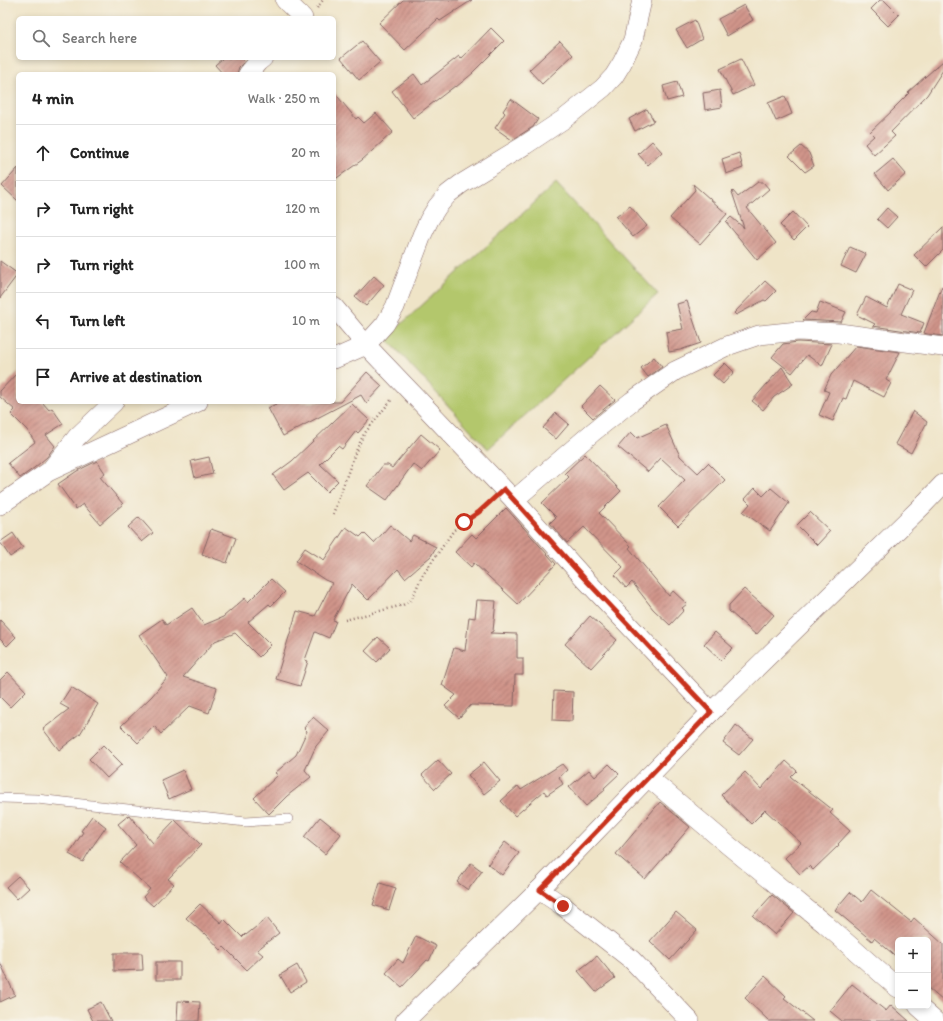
<!DOCTYPE html>
<html lang="en">
<head>
<meta charset="utf-8">
<style>
  body { margin:0; font-family:Itim,sans-serif; background:#f6f6f6; color:#222 }
  .controls { position:absolute; right:12px; bottom:12px; display:grid; overflow:hidden; border-radius:6px; box-shadow:0 2px 6px #0003 }
  .controls button { width:36px; height:36px; display:grid; place-items:center; padding:0; border:0; border-bottom:1px solid #e0e0e0; background:#fff; color:#222; font:20px sans-serif }
  .stop { position:absolute; width:12px; height:12px; margin:-9px; border:3px solid #c8321e; border-radius:50%; background:#fff }
  .stop.end { background:#c8321e; border-color:#fff; box-shadow:0 1px 4px #0008 }
  .list { margin:0; padding:0; list-style:none }
  h2 { display:flex; justify-content:space-between; align-items:center; height:52px; margin:0; padding:0 16px; font-size:17px }
  h2 small { font-size:13px; font-weight:400; color:#767676 }
  .list li { display:grid; grid-template-columns:26px 1fr auto; gap:12px; align-items:center; box-sizing:border-box; height:56px; padding:0 16px; border-top:1px solid #e0e0e0 }
  .list b { display:block; font-size:15px; white-space:nowrap }
  .list em { font-size:13px; font-style:normal; color:#767676 }
  .icon { flex:none; width:22px; height:22px; fill:none; stroke:currentColor; stroke-width:2; stroke-linecap:round; stroke-linejoin:round }
  .map { position:relative; flex:none; width:943px; height:1021px; overflow:hidden }
  .search { position:absolute; background:#fff; box-shadow:0 2px 6px #0003; left:16px; top:16px; width:320px; height:44px; display:flex; align-items:center; gap:10px; box-sizing:border-box; padding:0 14px; border-radius:6px; color:#767676; font-size:15px }
  .panel { position:absolute; background:#fff; box-shadow:0 2px 6px #0003; left:16px; top:72px; width:320px; height:332px; border-radius:6px }
  .map>svg:first-child { display:block }
</style>
</head>
<body>
<div class="map">
<svg width="943" height="1021" viewBox="0 0 943 1021">
  <defs>
    <pattern id="building-hatch" width="6" height="6" patternUnits="userSpaceOnUse"><rect width="6" height="6" fill="#d0948a"/><path d="M-1 1l2-2M0 6l6-6M5 7l2-2" fill="none" stroke="#ab7871"/></pattern>
  </defs>
  <rect width="100%" height="100%" fill="#f7f3e8"/>
  <filter id="ink" filterUnits="userSpaceOnUse"><feTurbulence type="fractalNoise" baseFrequency=".025" numOctaves="2"/><feDisplacementMap in="SourceGraphic" scale="8" xChannelSelector="R" yChannelSelector="G"/><feConvolveMatrix kernelMatrix="1 2 1 2 8 2 1 2 1" color-interpolation-filters="sRGB"/></filter>
  <filter id="wash" filterUnits="userSpaceOnUse"><feTurbulence type="fractalNoise" baseFrequency=".012" numOctaves="4" result="noise"/><feDisplacementMap in="SourceGraphic" scale="16" xChannelSelector="R" yChannelSelector="G"/><feGaussianBlur stdDeviation="0.9" result="paint"/><feColorMatrix in="noise" values="0 0 0 0 0 0 0 0 0 0 0 0 0 0 0 0 0 1.4 0 .05"/><feComposite in="paint" operator="in"/></filter>
  <g filter="url(#wash)">
    <rect width="100%" height="100%" fill="#efe4c7"/>
    <polygon fill="#b3c76c" stroke="#7e734c" points="556,183 658,294 488,449 386,338"/>
    <g id="blocks">
      <g fill="url(#building-hatch)">
        <polygon points="403,0 472,0 440,21 438,19 405,50 379,23"/>
        <polygon points="880,0 884,0 899,15 888,26 871,9"/>
        <polygon points="744,5 753,20 727,36 718,19"/>
        <polygon points="695,20 702,39 687,48 676,30"/>
        <polygon points="491,28 504,41 472,73 473,73 456,87 455,86 413,118 392,91 414,74 422,85 459,56 461,59"/>
        <polygon points="362,41 380,62 359,80 341,58"/>
        <polygon points="560,41 573,55 542,84 529,70"/>
        <polygon points="223,58 241,58 244,62 239,67 237,74 223,74 215,65"/>
        <polygon points="741,59 754,85 733,95 720,69"/>
        <polygon points="943,61 943,70 927,95 891,132 895,136 874,155 865,144 874,136 870,132 895,108 894,108 909,93 908,92"/>
        <polygon points="677,82 682,97 667,101 663,86"/>
        <polygon points="720,90 722,107 705,110 703,93"/>
        <polygon points="334,92 356,119 358,117 364,123 376,113 393,132 362,160 334,180"/>
        <polygon points="785,96 792,114 776,121 768,103"/>
        <polygon points="511,99 538,119 533,127 512,140 495,128 505,113 503,111"/>
        <polygon points="647,109 654,121 635,131 629,119"/>
        <polygon points="652,141 662,152 648,165 638,154"/>
        <polygon points="801,146 809,153 814,166 805,172 789,156"/>
        <polygon points="739,153 743,168 726,174 722,159"/>
        <polygon points="893,159 906,174 888,190 875,174"/>
        <polygon points="18,168 18,201 2,186"/>
        <polygon points="758,182 763,182 769,189 747,208 776,243 757,260 726,222 731,217 744,228 732,192 733,191 738,197"/>
        <polygon points="693,184 727,214 700,244 670,218 695,190"/>
        <polygon points="630,206 647,226 633,237 616,217"/>
        <polygon points="887,208 897,217 887,228 877,219"/>
        <polygon points="793,212 807,227 794,240 780,225"/>
        <polygon points="943,227 943,250 926,267 914,255"/>
        <polygon points="850,247 866,254 856,273 841,266"/>
        <polygon points="0,261 18,274 0,298"/>
        <polygon points="374,276 384,285 366,306 355,297"/>
        <polygon points="765,281 776,291 766,301 764,300 736,315 734,313"/>
        <polygon points="898,284 912,290 901,314 924,323 920,333 873,326 875,324 857,315 866,297 887,308"/>
        <polygon points="942,286 943,286 943,336 927,334 924,333"/>
        <polygon points="687,301 701,343 680,350 669,352 666,332 683,329 677,304"/>
        <polygon points="820,302 846,312 841,322 803,320 811,312 816,313"/>
        <polygon points="798,342 832,344 822,366 807,355 792,373 772,357 783,344"/>
        <polygon points="856,346 900,352 886,380 891,383 884,397 853,381 846,399 843,398 833,421 819,415 829,392 824,390 831,375"/>
        <polygon points="654,357 662,367 648,377 641,368"/>
        <polygon points="725,363 734,372 723,384 713,375"/>
        <polygon points="782,367 793,384 774,397 763,410 752,401"/>
        <polygon points="18,372 18,402 42,402 49,410 52,408 63,424 46,435 55,446 47,457 34,468 20,478 8,463 35,442 27,430 11,414 15,410 0,397 0,391"/>
        <polygon points="367,372 382,386 366,403 361,395 283,436 268,408 280,402 340,402"/>
        <polygon points="600,386 615,400 593,418 581,406"/>
        <polygon points="352,404 369,420 358,433 356,431 342,449 338,446 320,464 338,481 327,492 308,473 284,490 273,475 292,461"/>
        <polygon points="913,411 927,422 911,453 895,444"/>
        <polygon points="556,413 569,424 556,439 543,428"/>
        <polygon points="666,425 680,456 698,473 708,463 725,480 678,526 659,507 685,480 661,458 648,472 618,447 631,432 637,438"/>
        <polygon points="421,434 440,450 422,471 413,464 387,500 367,486 383,465 388,465 392,468"/>
        <polygon points="585,454 621,491 599,513 631,546 629,548 669,596 673,591 687,604 682,608 684,610 670,625 653,609 632,582 626,588 615,575 623,567 584,527 567,543 550,523 556,517 542,503 569,477 565,473"/>
        <polygon points="209,457 213,474 195,478 191,461"/>
        <polygon points="97,461 105,473 100,477 123,504 100,524 83,504 76,509 58,484 77,471"/>
        <polygon points="755,488 763,496 771,488 789,503 770,531 743,512 750,504 745,499"/>
        <polygon points="506,508 556,564 518,604 474,563 471,567 455,552 472,534 476,538"/>
        <polygon points="810,512 830,531 817,545 797,525"/>
        <polygon points="139,517 153,533 142,542 128,527"/>
        <polygon points="390,525 409,541 413,535 436,547 431,556 405,578 398,569 368,600 352,584 333,620 336,621 329,638 315,632 305,660 308,661 300,686 276,679 297,611 315,616 332,583 325,580 296,561 305,548 324,560 346,527 360,537 364,533 374,543"/>
        <polygon points="211,529 236,538 227,563 202,554"/>
        <polygon points="13,533 23,548 10,557 0,542"/>
        <polygon points="271,579 285,592 271,606 269,604 248,622 271,645 259,657 235,633 215,641 183,677 217,688 209,713 190,706 161,734 154,726 138,743 121,726 152,696 168,677 139,635 162,619 166,625 192,608 204,625 223,617 245,598 248,602"/>
        <polygon points="744,589 774,615 756,635 729,611 729,605"/>
        <polygon points="477,600 496,601 493,631 490,633 517,634 517,658 523,658 523,675 515,675 514,706 471,705 459,718 445,706 456,695 442,685 454,648 465,651 469,617 475,618"/>
        <polygon points="590,616 617,640 591,668 565,644"/>
        <polygon points="0,620 16,637 7,646 0,639"/>
        <polygon points="715,632 733,648 721,660 704,644"/>
        <polygon points="378,637 390,648 377,662 365,651"/>
        <polygon points="8,672 26,691 10,707 0,697 0,680"/>
        <polygon points="71,687 98,704 80,734 59,750 43,729 69,709 60,704"/>
        <polygon points="554,691 573,692 572,721 553,720"/>
        <polygon points="313,717 329,731 316,746 305,770 311,777 287,796 269,814 254,798 278,775 275,773 296,755 307,731 304,728"/>
        <polygon points="736,725 753,739 739,755 723,743"/>
        <polygon points="103,745 122,764 107,778 89,759"/>
        <polygon points="438,760 451,774 435,789 422,775"/>
        <polygon points="786,761 797,771 791,777 833,810 830,813 850,831 838,844 839,845 813,870 809,866 800,874 785,858 801,843 765,810 751,824 721,795 745,772 761,789"/>
        <polygon points="484,762 500,781 484,794 468,775"/>
        <polygon points="562,764 567,770 559,777 563,784 547,795 544,791 515,816 501,801 518,786 521,790"/>
        <polygon points="609,764 619,774 604,788 605,790 586,806 569,787 589,770 595,777"/>
        <polygon points="183,770 191,789 169,799 161,780"/>
        <polygon points="660,802 690,827 645,879 616,854"/>
        <polygon points="129,815 153,843 175,820 201,845 168,879 174,884 153,906 143,897 150,889 120,862 136,845 118,824"/>
        <polygon points="92,816 106,827 92,847 83,862 69,854 83,832 81,831"/>
        <polygon points="320,817 341,834 325,854 304,837"/>
        <polygon points="505,842 519,853 502,875 488,864"/>
        <polygon points="471,863 482,871 468,890 457,882"/>
        <polygon points="18,876 29,888 17,899 6,887"/>
        <polygon points="380,883 396,888 389,910 373,905"/>
        <polygon points="871,890 911,922 914,918 943,944 943,1001 928,988 928,940 898,940 898,958 874,938 872,941 835,910 850,892 862,902"/>
        <polygon points="772,895 794,913 775,935 753,916"/>
        <polygon points="200,904 221,923 224,919 242,937 245,934 246,935 267,918 279,933 257,950 263,955 247,970 224,947 221,950 205,933 204,934 186,918"/>
        <polygon points="676,912 697,930 670,960 650,941"/>
        <polygon points="416,936 436,946 429,961 427,960 402,987 386,973 398,959 403,963"/>
        <polygon points="114,953 142,953 143,970 114,971"/>
        <polygon points="597,956 615,978 596,992 578,971"/>
        <polygon points="0,962 15,995 0,1002"/>
        <rect x="156" y="962" width="24" height="18"/>
        <polygon points="297,965 306,982 290,992 280,975"/>
        <polygon points="765,976 786,996 784,998 813,1021 769,1021 745,998"/>
        <polygon points="852,984 886,1011 891,1005 909,1021 842,1021 830,1011"/>
        <polygon points="178,1001 200,1002 199,1021 177,1021"/>
        <polygon points="101,1002 111,1021 93,1021 87,1009"/>
      </g>
    </g>
  </g>
  <g filter="url(#ink)">
    <use href="#blocks" fill-opacity="0" stroke="#846462" stroke-width="1"/>
    <g fill="none" stroke-linecap="round" stroke-linejoin="round">
      <g stroke="#846462" stroke-width="10">
        <polyline id="service" points="0,798 37,799 246,822 288,819"/>
      </g>
      <g stroke="#846462" stroke-width="20">
        <g id="minor">
          <polyline points="285,0 303,18"/>
          <polyline points="248,74 258,62 263,58"/>
          <polyline points="334,307 366,345 514,500 584,578 711,712"/>
          <polyline points="334,359 366,345 385,324 395,307 422,235 429,220 437,207 448,194 461,184 525,145 564,119 603,88 614,76 622,63 633,40 642,0"/>
          <polyline points="52,468 77,437 114,402"/>
          <polyline points="514,500 593,432 632,401 675,371 727,346 759,335 798,331 839,333 943,347"/>
          <polyline points="0,505 48,472 198,402"/>
          <polyline points="648,777 728,845 825,924 898,988"/>
          <polyline points="539,890 563,906 632,960 690,1021"/>
          <polyline points="918,1006 935,1021"/>
          <polyline points="405,1021 539,890 711,712 923,505 943,484"/>
        </g>
      </g>
      <g stroke="#846462" stroke-width="2.5" stroke-dasharray="1 3" stroke-linecap="butt">
        <polyline points="317,8 323,0"/>
        <polyline points="333,514 355,453 364,434 392,399"/>
        <polyline points="345,620 403,605 410,601 413,596 422,576 454,530 479,512 490,502"/>
      </g>
      <use href="#service" stroke="#fff" stroke-width="9"/>
      <use href="#minor" stroke="#fff" stroke-width="19"/>
    </g>
  </g>
  <g fill="none" stroke-linecap="round" stroke-linejoin="round" filter="url(#ink)">
    <polyline stroke="#c8321e" stroke-width="5" points="464,522 479,512 504,489 584,578 711,712 540,890 563,906"/>
  </g>
</svg>
<div class="controls">
<button>+</button>
<button>−</button>
</div>
<div class="stop" style="left:464px;top:522px"></div>
<div class="stop end" style="left:563px;top:906px"></div>
<div class="search"><svg class="icon" aria-label="search" viewBox="0 0 24 24"><circle cx="10" cy="10" r="6"/><path d="M15 15l6 6"/></svg>Search here</div>
<section class="panel">
<h2>4 min<small>Walk · 250 m</small></h2>
<ul class="list">
<li><svg class="icon" aria-label="ahead" viewBox="0 0 24 24"><path d="M12 20V5M6 11l6-6 6 6"/></svg><div><b>Continue</b></div><em>20 m</em></li>
<li><svg class="icon" aria-label="right" viewBox="0 0 24 24"><path d="M7 20v-9h11M14 6l5 5-5 5"/></svg><div><b>Turn right</b></div><em>120 m</em></li>
<li><svg class="icon" aria-label="right" viewBox="0 0 24 24"><path d="M7 20v-9h11M14 6l5 5-5 5"/></svg><div><b>Turn right</b></div><em>100 m</em></li>
<li><svg class="icon" aria-label="left" viewBox="0 0 24 24"><path d="M17 20v-9H6M10 6l-5 5 5 5"/></svg><div><b>Turn left</b></div><em>10 m</em></li>
<li><svg class="icon" aria-label="arrive" viewBox="0 0 24 24"><path d="M6 21V4h12l-3 4 3 4H6"/></svg><div><b>Arrive at destination</b></div></li>
</ul>
</section>
</div>
</body>
</html>
